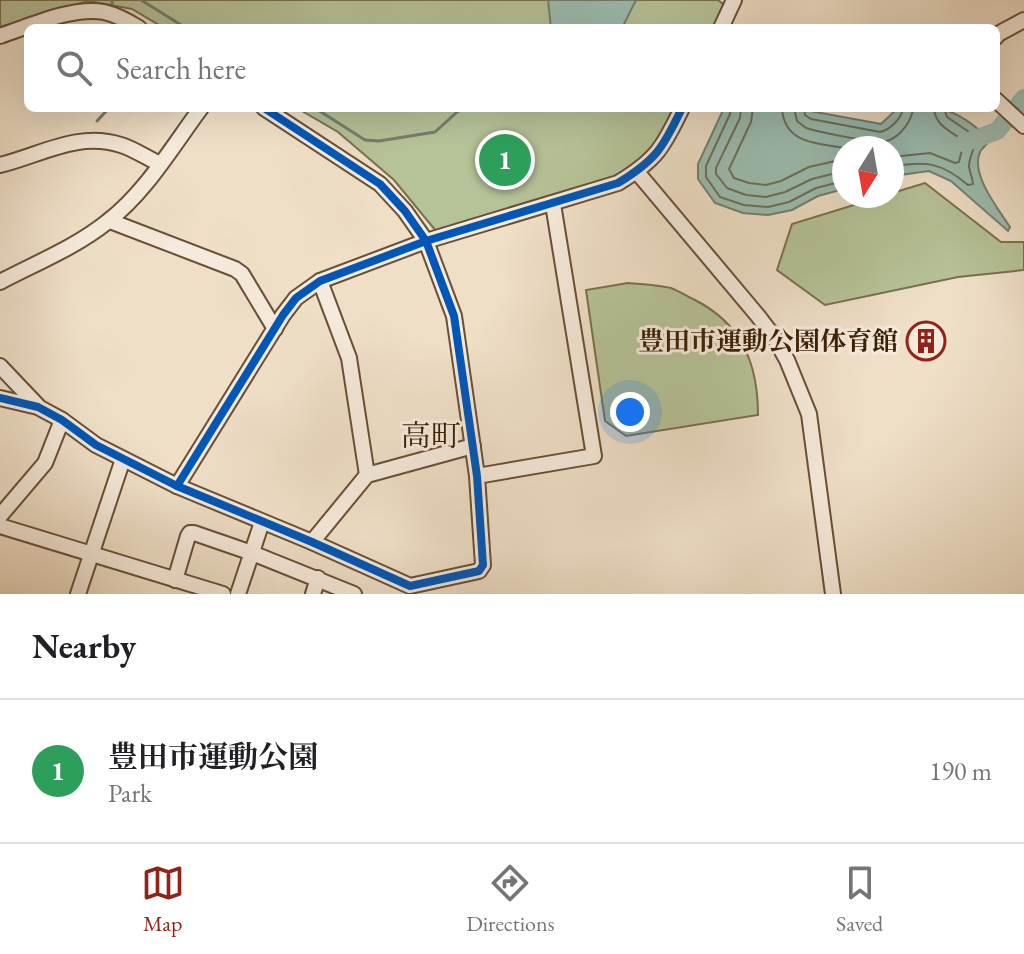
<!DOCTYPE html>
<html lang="en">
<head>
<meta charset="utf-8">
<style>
  body { margin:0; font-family:"EB Garamond","Noto Serif JP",serif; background:#f2f2f2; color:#202124 }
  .compass { position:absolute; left:832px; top:136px; width:72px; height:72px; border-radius:50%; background:#fff; box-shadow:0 8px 32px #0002; rotate:191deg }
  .you { position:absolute; left:630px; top:412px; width:28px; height:28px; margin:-20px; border:6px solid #fff; border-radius:50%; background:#1a73e8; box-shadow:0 0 0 12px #1a73e833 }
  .badge { display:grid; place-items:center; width:52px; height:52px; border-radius:50%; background:#8f2418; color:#fff; font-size:26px; font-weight:700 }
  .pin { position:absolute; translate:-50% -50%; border:4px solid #fff; box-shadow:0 2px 8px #0006 }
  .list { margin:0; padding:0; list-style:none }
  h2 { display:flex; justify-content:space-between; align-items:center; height:104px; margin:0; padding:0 32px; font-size:34px }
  h2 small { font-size:26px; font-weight:400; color:#757577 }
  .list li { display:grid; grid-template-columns:52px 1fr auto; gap:24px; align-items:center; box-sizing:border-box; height:144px; padding:0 32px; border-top:2px solid #e0e0e0 }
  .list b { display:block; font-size:30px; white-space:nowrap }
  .list p { margin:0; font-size:26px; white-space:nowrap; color:#757577 }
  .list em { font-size:26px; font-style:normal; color:#757577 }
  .icon { flex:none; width:44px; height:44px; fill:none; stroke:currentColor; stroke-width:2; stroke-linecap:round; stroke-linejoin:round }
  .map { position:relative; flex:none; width:1024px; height:594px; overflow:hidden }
  .search { position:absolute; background:#fff; box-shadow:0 8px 32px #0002; left:24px; right:24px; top:24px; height:88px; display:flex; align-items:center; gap:20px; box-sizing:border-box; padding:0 28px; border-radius:12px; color:#757577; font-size:30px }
  .sheet { height:248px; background:#fff }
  nav { display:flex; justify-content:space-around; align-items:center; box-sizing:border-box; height:112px; border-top:2px solid #e0e0e0; background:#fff; font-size:22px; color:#757577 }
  nav a { display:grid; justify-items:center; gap:4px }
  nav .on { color:#8f2418 }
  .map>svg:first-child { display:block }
</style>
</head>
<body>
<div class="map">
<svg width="1024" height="594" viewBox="0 0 1024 594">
  <rect width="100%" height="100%" fill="#efdfc7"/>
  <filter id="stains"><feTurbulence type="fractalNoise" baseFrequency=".0025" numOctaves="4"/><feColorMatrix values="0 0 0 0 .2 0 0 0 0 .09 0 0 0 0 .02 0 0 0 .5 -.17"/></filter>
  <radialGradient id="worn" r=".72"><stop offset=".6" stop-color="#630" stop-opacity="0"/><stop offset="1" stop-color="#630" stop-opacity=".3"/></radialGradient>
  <g fill="#b6c298" stroke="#78704e" stroke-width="2">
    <polygon points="0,0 718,0 727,7 716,28 164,28 132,9 88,1 0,27"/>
    <polygon points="297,108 676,108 657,145 620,176 436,231 394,180 338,132"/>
    <polygon points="925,183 1001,242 1024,242 1024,270 958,277 825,305 777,270 792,224 883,196 892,196 892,193"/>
    <path d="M628,283C642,284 658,285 671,288C679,291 686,296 693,299C742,323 758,364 758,415L626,436L605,421L586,290Z"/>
  </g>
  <g fill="#9bbdb0" stroke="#757e6c" stroke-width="2">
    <polygon points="548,0 636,0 622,28 551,28"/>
    <path d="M724,108H794L881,124L898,108C926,108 942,104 966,120C976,127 982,131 988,142C987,144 980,151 980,152C970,174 999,210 1010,227L1008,231L951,181L929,171L892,176V148H844V189L818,196L792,210L768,215L743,213L715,203L698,179V164Z"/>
  </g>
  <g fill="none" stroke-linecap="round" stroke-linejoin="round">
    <g stroke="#6b6e5a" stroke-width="2">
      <polyline points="731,108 730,114 706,166 706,177 720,197 744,205 768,207 789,202 816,188 844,181"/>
      <polyline points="741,108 740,118 716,168 716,174 727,188 746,195 766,197 785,192 812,179 844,171"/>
      <polyline points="753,108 751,122 729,169 734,178 749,183 766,185 781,181 809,167 844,159"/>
      <path d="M782,108C784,144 817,143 845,148"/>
      <path d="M794,108L797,121L806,128C819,132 875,144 887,141C900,137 912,121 913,108"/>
      <path d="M804,108L805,115L811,119L880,132C890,130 902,118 903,108"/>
      <path d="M892,157L930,153L955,163L959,162L964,141C951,131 935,126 934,108"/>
      <path d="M892,167C926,160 942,163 968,185L973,184C973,178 969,172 969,165C970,156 974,147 977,139L975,136L947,117L944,108"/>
    </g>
    <g stroke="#757e6c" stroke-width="3">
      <polyline points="141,0 186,28"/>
      <polyline points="112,8 112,0"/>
      <polyline points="315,108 365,140 379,141 435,132 457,112 466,108"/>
      <polyline points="97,121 109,108"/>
    </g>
    <polyline stroke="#9bbdb0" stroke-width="18" points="964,143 997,131 1024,98"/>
    <g stroke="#684f36" stroke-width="18">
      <g id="minor">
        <polyline points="721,28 734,0"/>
        <path d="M0,36C30,26 73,6 104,12C117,15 128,21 139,28"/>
        <polyline points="996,37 998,34 1024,20"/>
        <polyline points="996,100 1024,126"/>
        <path d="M0,165C41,155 78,131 121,145C134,149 147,158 160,164"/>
        <polyline points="637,172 758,316 774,337 787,360 809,414 833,594"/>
        <polyline points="110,221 235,269 242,274 275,329"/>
        <polyline points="320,281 349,358 367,475"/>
        <path d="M0,282C36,263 76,247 107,222C146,192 172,147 201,108"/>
        <polyline points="0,366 38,406"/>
        <polyline points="0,398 38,407 62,420 96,445 177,486 312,542 410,586 479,571 483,565 477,476 454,316 426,241 405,211 380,184 264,108"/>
        <polyline points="477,476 594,456 553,204"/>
        <path d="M177,486L283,315L296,298L320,281L426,241L618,183C656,160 663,148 682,108"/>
        <polyline points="0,516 45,463 62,420"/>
        <polyline points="0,526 223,594"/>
        <polyline points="312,542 367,475 473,446"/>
        <polyline points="175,580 188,536 190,533 194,533 252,553 354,594"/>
        <polyline points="78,594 123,459"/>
        <polyline points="238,594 262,522"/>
        <polyline points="313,594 318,578"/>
      </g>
    </g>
    <use href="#minor" stroke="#f5eadb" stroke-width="14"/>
    <g stroke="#f5eadb" stroke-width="13">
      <g id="cycleway">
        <polyline points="0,398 38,407 62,420 96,445 177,486 312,542 410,586 479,571 483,565 477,476 454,316 426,241 405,211 380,184 264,108"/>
        <path d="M177,486L283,315L296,298L320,281L426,241L618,183C656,160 663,148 682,108"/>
      </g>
    </g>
    <use href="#cycleway" stroke="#0057b8" stroke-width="8"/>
  </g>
  <defs>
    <g id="building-ring" transform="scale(2)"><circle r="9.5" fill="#f5eadb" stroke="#8f2418" stroke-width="1.5"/><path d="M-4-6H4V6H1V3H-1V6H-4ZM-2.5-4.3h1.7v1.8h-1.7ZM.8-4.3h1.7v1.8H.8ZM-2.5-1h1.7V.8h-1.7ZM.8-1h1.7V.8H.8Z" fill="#8f2418"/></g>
  </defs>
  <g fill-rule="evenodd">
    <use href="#building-ring" x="926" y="341"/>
  </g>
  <g text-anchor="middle" stroke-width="6" stroke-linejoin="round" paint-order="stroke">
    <g font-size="26" font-weight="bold" fill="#3b1f05" stroke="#f5eadb" text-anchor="end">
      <text x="898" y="350">豊田市運動公園体育館</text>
    </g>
    <g font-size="30" fill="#3b1f05" stroke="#f5eadb">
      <text x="431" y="446">高町</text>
    </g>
  </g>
  <rect width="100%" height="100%" filter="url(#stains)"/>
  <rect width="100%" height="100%" fill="url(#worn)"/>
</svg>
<svg class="compass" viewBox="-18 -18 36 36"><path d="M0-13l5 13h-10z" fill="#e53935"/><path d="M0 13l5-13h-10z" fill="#757577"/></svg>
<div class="you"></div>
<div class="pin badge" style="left:505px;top:160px;background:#2e9e5b">1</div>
<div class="search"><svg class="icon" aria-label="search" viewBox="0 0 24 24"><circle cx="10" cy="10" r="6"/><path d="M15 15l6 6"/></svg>Search here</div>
</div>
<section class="sheet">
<h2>Nearby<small></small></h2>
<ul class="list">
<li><span class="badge" style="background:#2e9e5b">1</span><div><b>豊田市運動公園</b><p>Park</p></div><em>190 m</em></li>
</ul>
</section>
<nav>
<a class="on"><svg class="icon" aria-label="map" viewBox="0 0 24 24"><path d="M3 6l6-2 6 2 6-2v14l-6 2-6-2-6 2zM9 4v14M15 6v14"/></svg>Map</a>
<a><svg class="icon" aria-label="directions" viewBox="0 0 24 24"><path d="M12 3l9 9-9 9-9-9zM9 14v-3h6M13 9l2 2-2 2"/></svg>Directions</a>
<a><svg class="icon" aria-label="saved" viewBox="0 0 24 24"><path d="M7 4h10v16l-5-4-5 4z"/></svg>Saved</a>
</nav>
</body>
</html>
